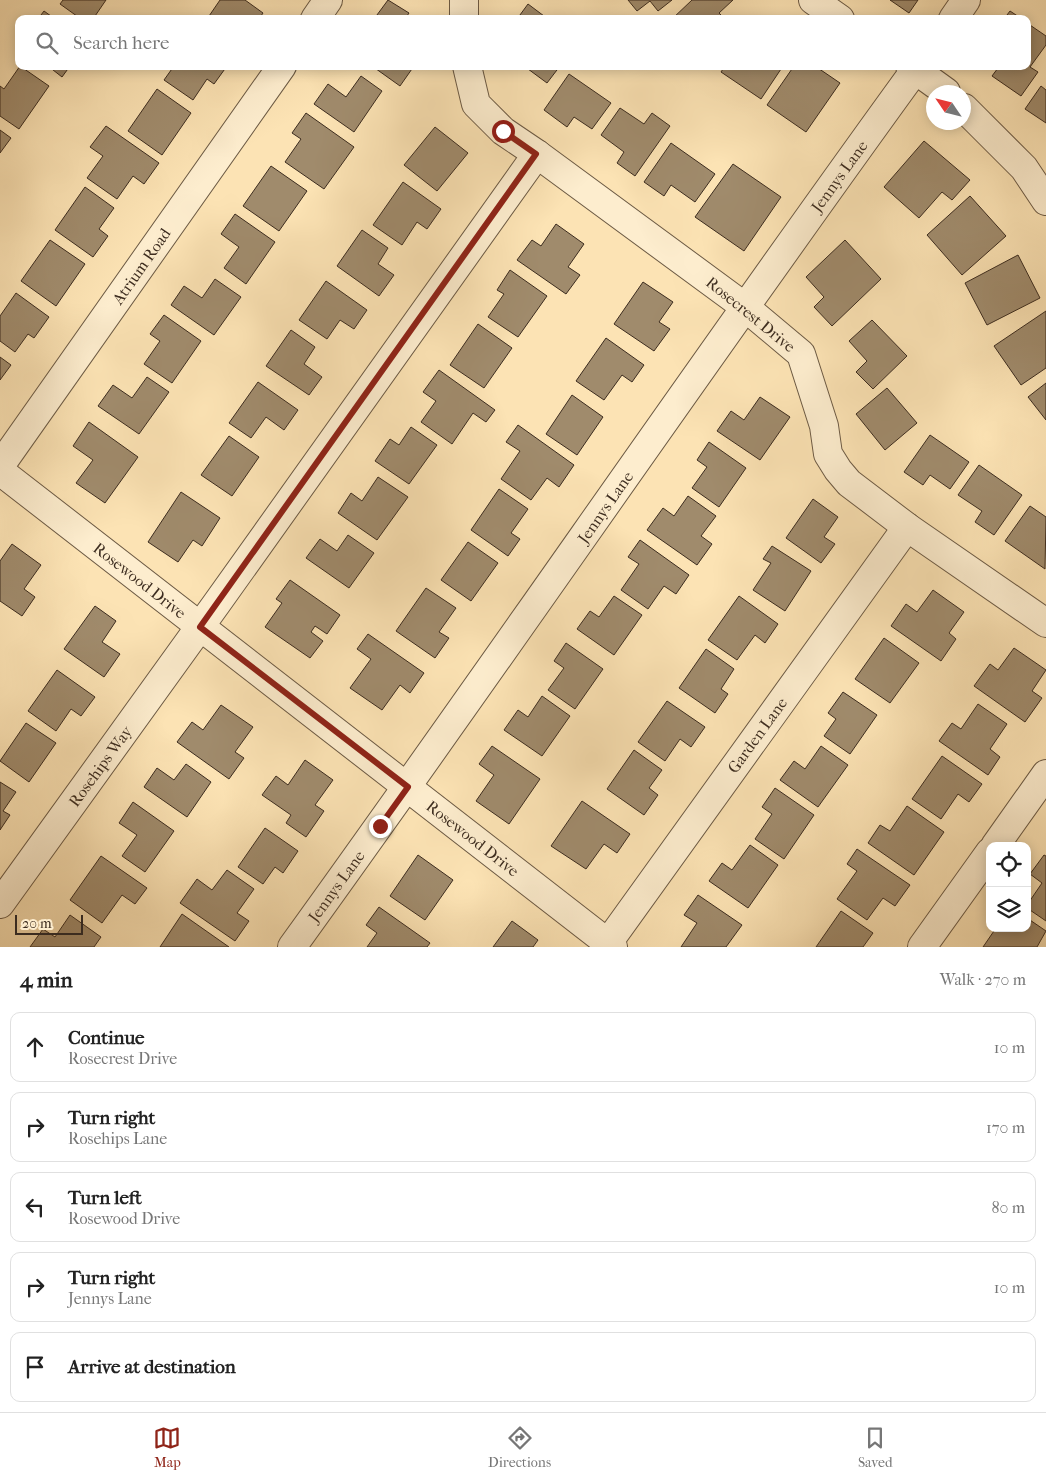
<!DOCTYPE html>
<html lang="en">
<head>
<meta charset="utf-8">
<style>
  body { margin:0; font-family:"IM FELL French Canon",serif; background:#f2f2f2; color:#222 }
  .controls { position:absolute; right:15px; bottom:15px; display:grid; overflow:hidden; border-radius:10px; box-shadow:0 2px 12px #0003 }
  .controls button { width:45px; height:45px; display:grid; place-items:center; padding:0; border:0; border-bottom:1px solid #e0e0e0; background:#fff; color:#222; font:25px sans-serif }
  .compass { position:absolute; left:926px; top:85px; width:45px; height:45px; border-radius:50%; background:#fff; box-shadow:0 2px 12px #0003; rotate:305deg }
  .scale { position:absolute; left:15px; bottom:12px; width:68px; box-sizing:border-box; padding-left:5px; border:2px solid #3c2c1f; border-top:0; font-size:14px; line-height:18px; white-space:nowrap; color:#3c2c1f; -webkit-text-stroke:4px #fdedce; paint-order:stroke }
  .stop { position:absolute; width:15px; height:15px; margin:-11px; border:4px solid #8f2418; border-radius:50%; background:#fff }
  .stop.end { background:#8f2418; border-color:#fff; box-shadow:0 1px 5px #0008 }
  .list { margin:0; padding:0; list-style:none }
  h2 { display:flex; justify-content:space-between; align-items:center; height:65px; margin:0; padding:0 20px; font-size:21px }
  h2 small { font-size:16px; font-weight:400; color:#767676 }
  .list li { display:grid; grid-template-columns:32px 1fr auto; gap:15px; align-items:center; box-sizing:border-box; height:70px; margin:0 10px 10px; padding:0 10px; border:1px solid #e0e0e0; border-radius:10px }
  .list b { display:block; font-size:19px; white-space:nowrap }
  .list p { margin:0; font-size:16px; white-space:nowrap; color:#767676 }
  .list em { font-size:16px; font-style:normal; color:#767676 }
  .icon { flex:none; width:28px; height:28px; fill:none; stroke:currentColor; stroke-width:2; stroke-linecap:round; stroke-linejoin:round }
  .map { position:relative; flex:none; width:1046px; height:947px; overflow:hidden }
  .search { position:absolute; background:#fff; box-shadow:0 2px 12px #0003; left:15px; right:15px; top:15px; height:55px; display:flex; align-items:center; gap:12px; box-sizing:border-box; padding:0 18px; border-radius:10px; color:#767676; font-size:19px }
  .sheet { height:465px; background:#fff }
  nav { display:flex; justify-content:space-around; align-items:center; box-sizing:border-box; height:70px; border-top:1px solid #e0e0e0; background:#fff; font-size:14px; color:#767676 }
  nav a { display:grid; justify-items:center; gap:2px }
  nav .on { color:#8f2418 }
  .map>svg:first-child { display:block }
</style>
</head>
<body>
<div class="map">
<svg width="1046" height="947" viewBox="0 0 1046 947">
  <rect width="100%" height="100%" fill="#fce3b4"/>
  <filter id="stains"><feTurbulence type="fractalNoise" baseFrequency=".004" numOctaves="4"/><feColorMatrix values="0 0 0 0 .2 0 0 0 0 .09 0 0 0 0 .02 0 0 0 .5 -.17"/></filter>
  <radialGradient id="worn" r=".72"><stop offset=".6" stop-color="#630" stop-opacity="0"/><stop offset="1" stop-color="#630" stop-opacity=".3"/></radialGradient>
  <g fill="#a08b6c" stroke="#3c2c1f">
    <polygon points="63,0 106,0 93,19 81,19 60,4"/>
    <polygon points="220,0 245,0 263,13 259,19 207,19"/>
    <polygon points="388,0 409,13 405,19 374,19"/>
    <polygon points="628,0 672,0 658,11 650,1 637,11"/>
    <polygon points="692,0 733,0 719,13 725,19 672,19"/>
    <polygon points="890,0 918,0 909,13"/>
    <polygon points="528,4 548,19 517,19"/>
    <polygon points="44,11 55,19 38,19"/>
    <polygon points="1010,11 1022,19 1004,19"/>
    <polygon points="1027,23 1046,36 1046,45 1030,67 1038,72 1021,96 992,76 998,68 996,66 1027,66"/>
    <polygon points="20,66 49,86 19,129 0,116 0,86 4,89"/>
    <polygon points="48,66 70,66 62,77"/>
    <polygon points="174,66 227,66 214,84 207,79 193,100 164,80"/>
    <polygon points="372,66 414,66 400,86"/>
    <polygon points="524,66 560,66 547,83"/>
    <polygon points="725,66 783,66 761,99 721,72"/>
    <polygon points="794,66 815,66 840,83 806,132 767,105"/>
    <polygon points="569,74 611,103 592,129 574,117 567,127 544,110"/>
    <polygon points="361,76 382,91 354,132 314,104 328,84 346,97"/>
    <polygon points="1041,86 1046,90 1046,123 1025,109"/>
    <polygon points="157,89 191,113 162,155 128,131"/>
    <polygon points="620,108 644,124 652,113 670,126 635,176 617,163 624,152 601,135"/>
    <polygon points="306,113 354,147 324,189 285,162 301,139 292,133"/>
    <polygon points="106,126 159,163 144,184 133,176 117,199 87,178 103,156 90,147"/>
    <polygon points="435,127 468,153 437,191 404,165"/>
    <polygon points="0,130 11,138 0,153"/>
    <polygon points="924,141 970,180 952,200 942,192 919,218 884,187"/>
    <polygon points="671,143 715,174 695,202 671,185 664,196 644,182"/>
    <polygon points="733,164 781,197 744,251 695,217"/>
    <polygon points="271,166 307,191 279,231 243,206"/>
    <polygon points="403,182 441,209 427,229 417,222 402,245 373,225"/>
    <polygon points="85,187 114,208 99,229 108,236 93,257 55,230"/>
    <polygon points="970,196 1006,236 962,275 927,235"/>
    <polygon points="235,214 275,242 246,284 224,268 239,247 221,234"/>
    <polygon points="556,224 584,244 568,267 580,275 566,294 517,260 532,240 541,246"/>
    <polygon points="362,230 388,248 378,264 394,275 379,296 337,266"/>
    <polygon points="50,240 85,264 56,306 21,281"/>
    <polygon points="845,240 881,279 832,326 814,307 824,297 806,277"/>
    <polygon points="1018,255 1040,298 987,325 965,283"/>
    <polygon points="510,270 547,296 518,337 488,317 504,294 497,290"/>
    <polygon points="215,279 241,297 214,335 171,305 184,286 202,298"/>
    <polygon points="326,281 367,310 354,329 340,320 327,339 299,320"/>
    <polygon points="643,282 673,302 659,322 670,329 654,351 614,324"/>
    <polygon points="16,293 49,317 34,338 28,334 15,352 0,341 0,316"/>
    <polygon points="1046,311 1046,368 1021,385 994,346"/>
    <polygon points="164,315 201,341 172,383 144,364 160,341 150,334"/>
    <polygon points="872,320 907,356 873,389 856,372 867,361 849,341"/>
    <polygon points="478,324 512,348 484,388 450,365"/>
    <polygon points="291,330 315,347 304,364 322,377 309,395 266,366"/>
    <polygon points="606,338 644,365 632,382 622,375 604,400 576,381"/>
    <polygon points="0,357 11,365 0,380"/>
    <polygon points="439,370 495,410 486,422 473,413 452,444 421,422 436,401 423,392"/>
    <polygon points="147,377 169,392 139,434 98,406 113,385 132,398"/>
    <polygon points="258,382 298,410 284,430 266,417 251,438 229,423"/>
    <polygon points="1046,383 1046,420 1028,397"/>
    <polygon points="887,388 917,423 885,450 856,414"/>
    <polygon points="572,395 603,417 577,455 546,434"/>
    <polygon points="760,397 790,417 760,460 717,431 731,411 744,420"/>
    <polygon points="89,422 138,457 105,503 76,483 93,460 73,446"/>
    <polygon points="518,425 574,465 559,487 547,478 531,500 501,479 520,451 506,442"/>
    <polygon points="411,427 437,445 409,484 375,461 390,439 399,445"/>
    <polygon points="930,435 969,462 950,489 930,475 923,485 904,472"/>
    <polygon points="229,436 259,457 232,496 201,475"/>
    <polygon points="709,442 746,468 719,507 692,488 707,467 697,460"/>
    <polygon points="979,465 1022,495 994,535 975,522 982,511 958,495"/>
    <polygon points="378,477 408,497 377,540 338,513 351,493 362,501"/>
    <polygon points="499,489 528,509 511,533 520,539 508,556 471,530"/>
    <polygon points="181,492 220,518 202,546 193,540 178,562 148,542"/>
    <polygon points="688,496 716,516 701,536 712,544 697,565 647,530 663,508 674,516"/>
    <polygon points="813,499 838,517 824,537 835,544 821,563 786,538"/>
    <polygon points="1030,506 1046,517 1045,569 1005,541"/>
    <polygon points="348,535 374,553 349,588 306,558 320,539 337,551"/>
    <polygon points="640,540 689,575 676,594 664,586 648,609 621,590 639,564 628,557"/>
    <polygon points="468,542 498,563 471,601 441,580"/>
    <polygon points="12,544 41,565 24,589 35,597 22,616 0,601 0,561"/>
    <polygon points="772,546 811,571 785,611 753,590 771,563 763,559"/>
    <polygon points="290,580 340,615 327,634 315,626 311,632 323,641 310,658 265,627 282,603 276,599"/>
    <polygon points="426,588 456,608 439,632 449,638 435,658 396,631"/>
    <polygon points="933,590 964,612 949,633 956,639 941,661 891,626 906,604 917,612"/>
    <polygon points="614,596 642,615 614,655 577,629 590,611 599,617"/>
    <polygon points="739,596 778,624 765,643 755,635 737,660 708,640"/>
    <polygon points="95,606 116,621 102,642 120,654 104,677 64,649"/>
    <polygon points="368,634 424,673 410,693 400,685 382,710 350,688 371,659 357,649"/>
    <polygon points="884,638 919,663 890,703 855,679"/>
    <polygon points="566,643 603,669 575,709 548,690 564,668 554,661"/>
    <polygon points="1014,648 1046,670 1032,691 1042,698 1025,722 974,686 990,664 998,670"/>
    <polygon points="706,649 734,669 721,689 728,694 715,713 679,688"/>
    <polygon points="57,670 95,697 81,716 71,709 56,731 28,711"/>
    <polygon points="843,692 877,715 850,754 824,736 836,719 828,713"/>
    <polygon points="542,696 570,716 542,756 504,730 518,710 528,717"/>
    <polygon points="667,701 705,727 691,747 680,739 665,761 638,742"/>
    <polygon points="978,704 1007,724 990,749 1000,757 988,775 939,741 952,723 961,729"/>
    <polygon points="221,705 253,727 235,752 244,758 229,779 177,742 192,722 203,730"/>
    <polygon points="26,723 56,743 29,782 0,761"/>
    <polygon points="492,746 540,779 509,824 476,801 494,775 479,764"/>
    <polygon points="821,746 848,765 818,807 780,780 794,761 805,769"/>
    <polygon points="634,750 662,770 649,788 658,795 644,815 607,789"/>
    <polygon points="942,756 982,784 969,802 958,794 941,819 912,799"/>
    <polygon points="305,760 333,780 315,805 324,811 306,837 286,823 291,815 262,795 276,776 288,785"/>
    <polygon points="186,764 211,782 187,817 144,787 157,768 174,780"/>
    <polygon points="0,782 16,792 3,811 10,815 0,830"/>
    <polygon points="775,788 814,815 784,859 755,839 772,814 762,807"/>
    <polygon points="582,801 630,834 617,853 604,844 586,869 551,846"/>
    <polygon points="133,802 174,831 145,872 122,856 137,835 119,823"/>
    <polygon points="907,806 944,832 914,875 868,843 880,825 890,831"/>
    <polygon points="265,828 298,851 283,873 275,867 263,884 238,867"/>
    <polygon points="750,845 778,865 748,908 709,881 722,863 732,870"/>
    <polygon points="857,849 910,885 895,906 883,898 867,920 837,899 857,871 847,864"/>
    <polygon points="418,855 453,880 425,920 390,896"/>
    <polygon points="1044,855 1046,856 1046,921 1027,908 1027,905 1042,883 1030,874"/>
    <polygon points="101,856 147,888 135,904 122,895 102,923 70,900"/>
    <polygon points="227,870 254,889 237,913 249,921 235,941 180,903 197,879 212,890"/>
    <polygon points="698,895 742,925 726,947 681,947 697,923 684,915"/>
    <polygon points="379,907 430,943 427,947 367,947 377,933 366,925"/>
    <polygon points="841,911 873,933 863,947 816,947"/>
    <polygon points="182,914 229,947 160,947"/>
    <polygon points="70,915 101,937 94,947 30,947 43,929 55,937"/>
    <polygon points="1027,918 1046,931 1037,947 983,947 996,928 1027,928"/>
    <polygon points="512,921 538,940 533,947 493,947"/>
  </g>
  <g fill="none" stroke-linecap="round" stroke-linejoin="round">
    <g stroke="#6c5a44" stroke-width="30">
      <g id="minor">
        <polyline points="464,0 464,19"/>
        <polyline points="813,0 840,19"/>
        <polyline points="315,19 328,0"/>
        <polyline points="953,19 966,0"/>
        <polyline points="467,66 476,104 503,131 537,154 745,307 801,354 824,426 828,454 838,470 849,483 907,527 1046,623"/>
        <polyline points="910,66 946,92"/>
        <polyline points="964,108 1024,168 1046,201"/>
        <polyline points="0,466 282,66"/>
        <polyline points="0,471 613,947"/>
        <polyline points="995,846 1046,774"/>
        <polyline points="0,904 217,603 537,154"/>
        <path d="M292,947C503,655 706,357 918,66"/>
        <polyline points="605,947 907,527"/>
        <polyline points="922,947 990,852"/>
      </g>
    </g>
    <use href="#minor" stroke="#fdedce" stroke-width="28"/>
  </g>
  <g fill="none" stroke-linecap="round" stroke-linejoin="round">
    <polyline stroke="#8f2418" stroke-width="6" points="380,826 408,787 200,627 536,154 503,131"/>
  </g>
  <g text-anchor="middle" stroke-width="4.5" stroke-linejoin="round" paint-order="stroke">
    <g font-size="16" fill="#3c2c1f" stroke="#fdedce">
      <text transform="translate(839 176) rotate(-54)" y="6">Jennys Lane</text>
      <text transform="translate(141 266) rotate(-55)" y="6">Atrium Road</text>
      <text transform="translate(751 314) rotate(39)" y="6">Rosecrest Drive</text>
      <text transform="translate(605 507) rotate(-55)" y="6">Jennys Lane</text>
      <text transform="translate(140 580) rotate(38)" y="6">Rosewood Drive</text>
      <text transform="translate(757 735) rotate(-54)" y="6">Garden Lane</text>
      <text transform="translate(100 766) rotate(-54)" y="6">Rosehips Way</text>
      <text transform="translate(473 838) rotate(38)" y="6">Rosewood Drive</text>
      <text transform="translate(336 886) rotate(-54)" y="6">Jennys Lane</text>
    </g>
  </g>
  <rect width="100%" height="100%" filter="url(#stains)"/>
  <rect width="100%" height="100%" fill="url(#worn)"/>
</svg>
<div class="controls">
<button><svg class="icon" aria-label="locate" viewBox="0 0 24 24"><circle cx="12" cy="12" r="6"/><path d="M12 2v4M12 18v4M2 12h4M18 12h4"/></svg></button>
<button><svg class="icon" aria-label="layers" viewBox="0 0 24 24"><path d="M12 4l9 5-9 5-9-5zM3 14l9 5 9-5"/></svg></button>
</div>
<svg class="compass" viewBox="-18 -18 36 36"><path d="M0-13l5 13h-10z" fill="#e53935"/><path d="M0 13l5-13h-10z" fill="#767676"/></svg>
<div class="scale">20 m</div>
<div class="stop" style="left:503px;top:131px"></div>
<div class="stop end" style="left:380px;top:826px"></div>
<div class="search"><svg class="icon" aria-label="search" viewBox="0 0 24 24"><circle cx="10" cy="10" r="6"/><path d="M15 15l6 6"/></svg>Search here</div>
</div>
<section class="sheet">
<h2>4 min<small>Walk · 270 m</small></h2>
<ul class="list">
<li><svg class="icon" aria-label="ahead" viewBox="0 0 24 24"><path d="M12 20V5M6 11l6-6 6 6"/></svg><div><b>Continue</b><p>Rosecrest Drive</p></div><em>10 m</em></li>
<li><svg class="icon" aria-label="right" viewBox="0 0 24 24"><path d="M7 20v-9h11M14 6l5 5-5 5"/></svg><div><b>Turn right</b><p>Rosehips Lane</p></div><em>170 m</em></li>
<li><svg class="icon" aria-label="left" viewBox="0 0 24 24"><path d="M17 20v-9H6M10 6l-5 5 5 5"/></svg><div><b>Turn left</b><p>Rosewood Drive</p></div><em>80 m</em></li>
<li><svg class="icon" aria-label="right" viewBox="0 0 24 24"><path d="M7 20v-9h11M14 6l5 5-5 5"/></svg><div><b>Turn right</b><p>Jennys Lane</p></div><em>10 m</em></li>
<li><svg class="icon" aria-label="arrive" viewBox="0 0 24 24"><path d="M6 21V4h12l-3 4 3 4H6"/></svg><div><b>Arrive at destination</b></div></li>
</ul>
</section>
<nav>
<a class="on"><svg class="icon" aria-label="map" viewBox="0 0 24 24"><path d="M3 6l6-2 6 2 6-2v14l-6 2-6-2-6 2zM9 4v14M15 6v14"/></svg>Map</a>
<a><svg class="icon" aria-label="directions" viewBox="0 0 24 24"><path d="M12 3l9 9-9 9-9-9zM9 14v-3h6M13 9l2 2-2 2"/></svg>Directions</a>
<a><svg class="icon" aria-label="saved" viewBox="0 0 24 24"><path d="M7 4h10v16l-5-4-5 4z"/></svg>Saved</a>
</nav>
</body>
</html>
